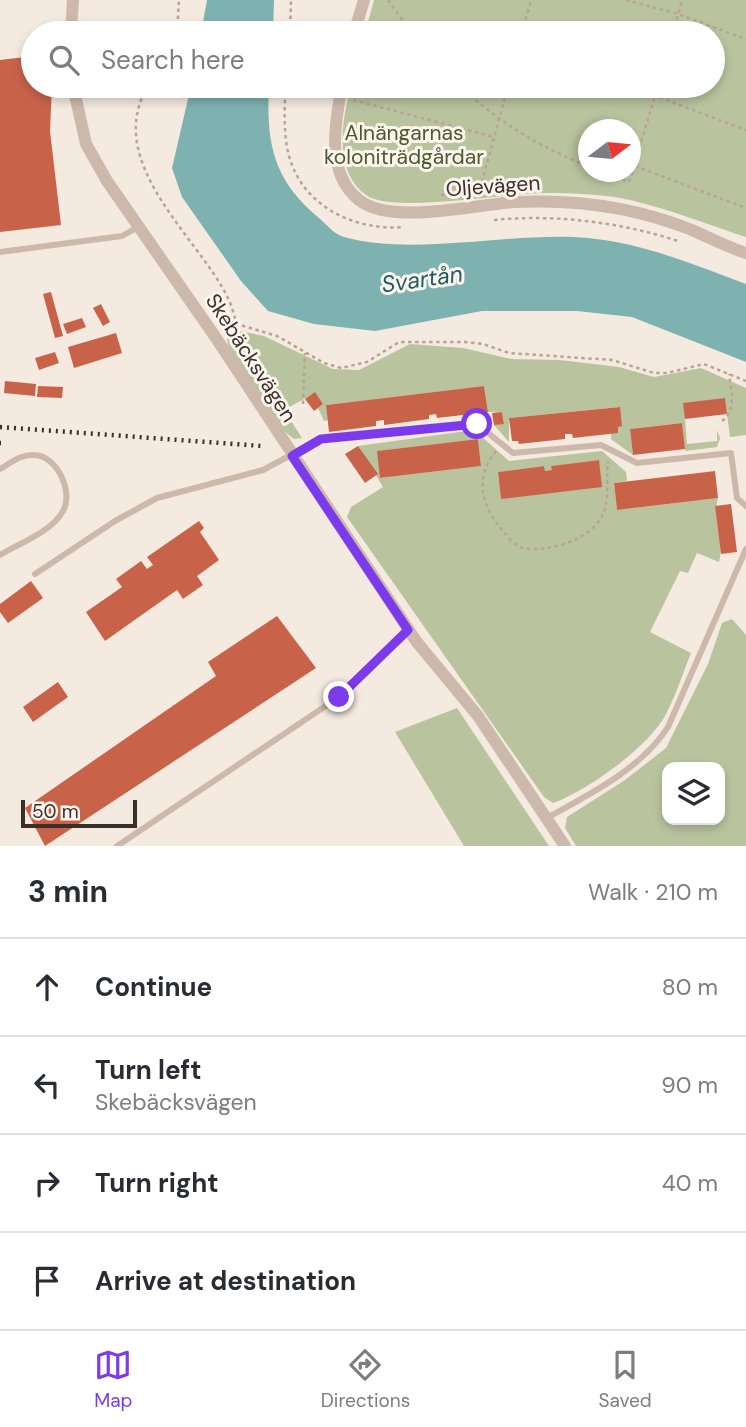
<!DOCTYPE html>
<html lang="en">
<head>
<meta charset="utf-8">
<style>
  body { margin:0; font-family:"DM Sans",sans-serif; background:#f7f7f7; color:#2b2b33 }
  .controls { position:absolute; right:21px; bottom:21px; display:grid; overflow:hidden; border-radius:14px; box-shadow:0 4px 10px #0003 }
  .controls button { width:63px; height:63px; display:grid; place-items:center; padding:0; border:0; border-bottom:2px solid #e1e1e2; background:#fff; color:#2b2b33; font:35px sans-serif }
  .compass { position:absolute; left:578px; top:119px; width:63px; height:63px; border-radius:50%; background:#fff; box-shadow:0 4px 10px #0003; rotate:74deg }
  .scale { position:absolute; left:21px; bottom:18px; width:116px; box-sizing:border-box; padding-left:7px; border:4px solid #3a2f2b; border-top:0; font-size:19px; line-height:24px; white-space:nowrap; color:#3a2f2b; -webkit-text-stroke:5px #fbf4ed; paint-order:stroke }
  .stop { position:absolute; width:21px; height:21px; margin:-16px; border:5px solid #7c3aed; border-radius:50%; background:#fff }
  .stop.end { background:#7c3aed; border-color:#fff; box-shadow:0 2px 7px #0008 }
  .list { margin:0; padding:0; list-style:none }
  h2 { display:flex; justify-content:space-between; align-items:center; height:91px; margin:0; padding:0 28px; font-size:30px }
  h2 small { font-size:23px; font-weight:400; color:#7c7c81 }
  .list li { display:grid; grid-template-columns:46px 1fr auto; gap:21px; align-items:center; box-sizing:border-box; height:98px; padding:0 28px; border-top:2px solid #e1e1e2 }
  .list b { display:block; font-size:26px; white-space:nowrap }
  .list p { margin:0; font-size:23px; white-space:nowrap; color:#7c7c81 }
  .list em { font-size:23px; font-style:normal; color:#7c7c81 }
  .icon { flex:none; width:38px; height:38px; fill:none; stroke:currentColor; stroke-width:2; stroke-linecap:round; stroke-linejoin:round }
  .map { position:relative; flex:none; width:746px; height:846px; overflow:hidden }
  .search { position:absolute; background:#fff; box-shadow:0 4px 10px #0003; left:21px; right:21px; top:21px; height:77px; display:flex; align-items:center; gap:18px; box-sizing:border-box; padding:0 24px; border-radius:38px; color:#7c7c81; font-size:26px }
  .sheet { height:483px; background:#fff }
  nav { display:flex; justify-content:space-around; align-items:center; box-sizing:border-box; height:98px; border-top:2px solid #e1e1e2; background:#fff; font-size:19px; color:#7c7c81 }
  nav a { display:grid; justify-items:center; gap:4px }
  nav .on { color:#7c3aed }
  .map>svg:first-child { display:block }
</style>
</head>
<body>
<div class="map">
<svg width="746" height="846" viewBox="0 0 746 846">
  <rect width="100%" height="100%" fill="#f4eae0"/>
  <g fill="#b9c49f" fill-rule="evenodd">
    <path d="M374,0H746V237C709,225 672,210 634,201C608,194 572,193 544,193C506,193 391,214 366,195C333,171 342,119 351,86H713V33H365ZM588,130H630V172H588Z"/>
    <polygon points="235,330 264,336 333,369 359,370 410,344 463,348 511,359 560,360 619,367 654,377 701,368 746,388 746,435 730,437 725,399 684,404 687,444 717,441 717,430 720,438 717,447 685,451 681,423 630,429 633,455 611,439 611,433 618,427 619,407 509,418 509,442 494,425 504,423 502,412 488,412 484,386 326,405 328,420 324,421 318,408 323,404 315,393 284,410 302,438 294,439 284,431 228,347 227,336"/>
    <path d="M474,430L509,461L602,451L626,472L627,481L614,483L617,510L718,498C712,519 725,541 719,562L697,553L688,573L680,571L650,632L691,653C683,673 676,695 666,714C650,746 587,791 553,803L544,797L347,517L351,507L383,487L358,446ZM478,439L481,466L381,478L378,451ZM599,460L501,498L498,472L544,466L545,471L552,470V466Z"/>
    <path d="M732,619L746,635V846H576L565,828L567,817L625,780L666,748L708,664L722,623ZM667,767H720V820H667Z"/>
    <polygon points="457,708 549,846 464,846 395,732"/>
  </g>
  <g fill="#7eb2b1">
    <polygon points="207,0 274,0 273,33 201,33"/>
    <path d="M191,86H269C266,143 273,180 319,218C326,224 335,235 344,237C417,257 512,231 588,238C643,243 695,265 746,284V362L632,317L577,311H482L375,331L314,324L268,311L241,281L182,197L172,168Z"/>
  </g>
  <g fill="#c8634a">
    <polygon points="33,56 33,86 52,86 50,131 61,225 0,232 0,60"/>
    <polygon points="51,292 63,336 55,338 43,294"/>
    <polygon points="101,304 110,322 103,326 93,308"/>
    <polygon points="82,318 86,327 67,334 63,324"/>
    <polygon points="116,333 122,353 74,368 68,347"/>
    <polygon points="55,352 59,363 39,370 35,358"/>
    <polygon points="5,381 36,384 35,396 4,393"/>
    <polygon points="38,386 63,387 62,398 37,397"/>
    <polygon points="484,386 488,412 437,418 436,414 429,415 429,419 384,425 384,420 376,421 376,426 329,432 326,405"/>
    <polygon points="315,392 323,404 314,411 305,399"/>
    <polygon points="725,398 727,414 685,419 683,403"/>
    <polygon points="620,407 622,426 618,427 618,433 573,438 572,434 565,434 565,439 519,444 518,441 512,441 509,418"/>
    <polygon points="502,412 504,424 494,425 492,413"/>
    <polygon points="682,423 685,449 633,455 630,429"/>
    <polygon points="478,439 481,466 380,478 377,451"/>
    <polygon points="358,446 378,474 365,483 345,454"/>
    <polygon points="599,460 602,487 501,499 498,472 544,466 545,471 552,470 551,466"/>
    <polygon points="715,471 718,498 617,510 614,483"/>
    <polygon points="731,504 737,552 721,554 715,506"/>
    <polygon points="199,521 204,528 200,532 219,560 197,576 203,585 183,599 177,590 105,641 86,612 122,587 116,579 141,561 147,569 153,565 147,557"/>
    <polygon points="31,581 43,598 8,623 0,612 0,604"/>
    <polygon points="277,616 316,668 45,846 25,808 216,676 208,662"/>
    <polygon points="58,682 68,697 33,722 23,707"/>
  </g>
  <g fill="none" stroke-linecap="round" stroke-linejoin="round">
    <g stroke="#b9a395" stroke-width="2.5" stroke-dasharray="3.5 3.5" stroke-linecap="butt">
      <polyline points="388,0 412,33"/>
      <polyline points="626,0 678,14 746,39"/>
      <polyline points="406,26 432,33"/>
      <polyline points="177,33 179,0"/>
      <polyline points="290,33 291,0"/>
      <polyline points="370,33 374,20"/>
      <polyline points="522,33 531,0"/>
      <polyline points="673,33 682,0"/>
      <path d="M148,86C102,162 199,238 228,298C232,306 234,316 237,324L277,336L324,363L341,368L367,362L399,342H465L483,344L509,353L612,360L654,373H667L704,364L746,381"/>
      <path d="M285,86C285,109 283,134 289,156C303,207 355,231 404,227"/>
      <path d="M460,86C497,121 541,148 588,166"/>
      <polyline points="619,86 656,96 746,130"/>
      <polyline points="353,100 494,137"/>
      <polyline points="635,166 746,208"/>
      <polyline points="603,172 629,182 658,86"/>
      <polyline points="480,189 508,86"/>
      <polyline points="441,195 480,190"/>
      <path d="M494,220C554,214 620,222 678,241"/>
      <polyline points="303,404 305,353"/>
      <path d="M722,421C737,409 731,391 729,374"/>
      <path d="M496,451C474,478 481,507 504,532C509,538 515,547 524,548C550,553 597,538 605,509C609,494 606,477 608,461"/>
    </g>
    <g stroke="#cdb9ab" stroke-width="6">
      <polyline points="0,252 122,236 138,227"/>
      <path d="M0,469C12,462 21,454 35,455C57,456 74,492 63,511C53,531 18,544 0,555"/>
      <polyline points="35,574 115,521 157,498 263,470 321,439 477,424 513,453 601,445 637,463 731,453 737,498 746,506"/>
      <path d="M547,818C590,794 641,769 668,727L746,549"/>
      <polyline points="117,846 339,697 408,630"/>
    </g>
    <g stroke="#cdb9ab" stroke-width="12">
      <polyline points="71,33 73,0"/>
      <polyline points="354,33 364,0"/>
      <polyline points="73,86 86,144 107,181 216,338 416,641 478,716 565,846"/>
      <path d="M342,86C335,122 325,173 359,200C392,226 476,204 516,202C577,199 635,207 692,230C710,238 727,247 746,253"/>
    </g>
    <g stroke="#3a2f2b" stroke-width="4.5" stroke-dasharray="2 5" stroke-linecap="butt">
      <polyline points="0,427 262,446"/>
      <polyline points="0,443 1,443"/>
    </g>
  </g>
  <g fill="none" stroke-linecap="round" stroke-linejoin="round">
    <polyline stroke="#7c3aed" stroke-width="9" points="339,697 408,630 292,456 321,439 477,424"/>
  </g>
  <g text-anchor="middle" stroke-width="6" stroke-linejoin="round" paint-order="stroke">
    <g font-size="21" fill="#4b592e" stroke="#fbf4ed">
      <text x="404" y="140">Alnängarnas<tspan x="404" dy="24">koloniträdgårdar</tspan></text>
    </g>
    <g font-size="21" fill="#3a2f2b" stroke="#fbf4ed">
      <text transform="translate(493 186) rotate(-4)" y="7">Oljevägen</text>
      <text transform="translate(251 358) rotate(57)" y="7">Skebäcksvägen</text>
    </g>
    <g font-size="23" font-style="italic" fill="#1f5c5d" stroke="#fbf4ed">
      <text transform="translate(422 279) rotate(-8)" y="8">Svartån</text>
    </g>
  </g>
</svg>
<div class="controls">
<button><svg class="icon" aria-label="layers" viewBox="0 0 24 24"><path d="M12 4l9 5-9 5-9-5zM3 14l9 5 9-5"/></svg></button>
</div>
<svg class="compass" viewBox="-18 -18 36 36"><path d="M0-13l5 13h-10z" fill="#e53935"/><path d="M0 13l5-13h-10z" fill="#7c7c81"/></svg>
<div class="scale">50 m</div>
<div class="stop" style="left:477px;top:424px"></div>
<div class="stop end" style="left:339px;top:697px"></div>
<div class="search"><svg class="icon" aria-label="search" viewBox="0 0 24 24"><circle cx="10" cy="10" r="6"/><path d="M15 15l6 6"/></svg>Search here</div>
</div>
<section class="sheet">
<h2>3 min<small>Walk · 210 m</small></h2>
<ul class="list">
<li><svg class="icon" aria-label="ahead" viewBox="0 0 24 24"><path d="M12 20V5M6 11l6-6 6 6"/></svg><div><b>Continue</b></div><em>80 m</em></li>
<li><svg class="icon" aria-label="left" viewBox="0 0 24 24"><path d="M17 20v-9H6M10 6l-5 5 5 5"/></svg><div><b>Turn left</b><p>Skebäcksvägen</p></div><em>90 m</em></li>
<li><svg class="icon" aria-label="right" viewBox="0 0 24 24"><path d="M7 20v-9h11M14 6l5 5-5 5"/></svg><div><b>Turn right</b></div><em>40 m</em></li>
<li><svg class="icon" aria-label="arrive" viewBox="0 0 24 24"><path d="M6 21V4h12l-3 4 3 4H6"/></svg><div><b>Arrive at destination</b></div></li>
</ul>
</section>
<nav>
<a class="on"><svg class="icon" aria-label="map" viewBox="0 0 24 24"><path d="M3 6l6-2 6 2 6-2v14l-6 2-6-2-6 2zM9 4v14M15 6v14"/></svg>Map</a>
<a><svg class="icon" aria-label="directions" viewBox="0 0 24 24"><path d="M12 3l9 9-9 9-9-9zM9 14v-3h6M13 9l2 2-2 2"/></svg>Directions</a>
<a><svg class="icon" aria-label="saved" viewBox="0 0 24 24"><path d="M7 4h10v16l-5-4-5 4z"/></svg>Saved</a>
</nav>
</body>
</html>
